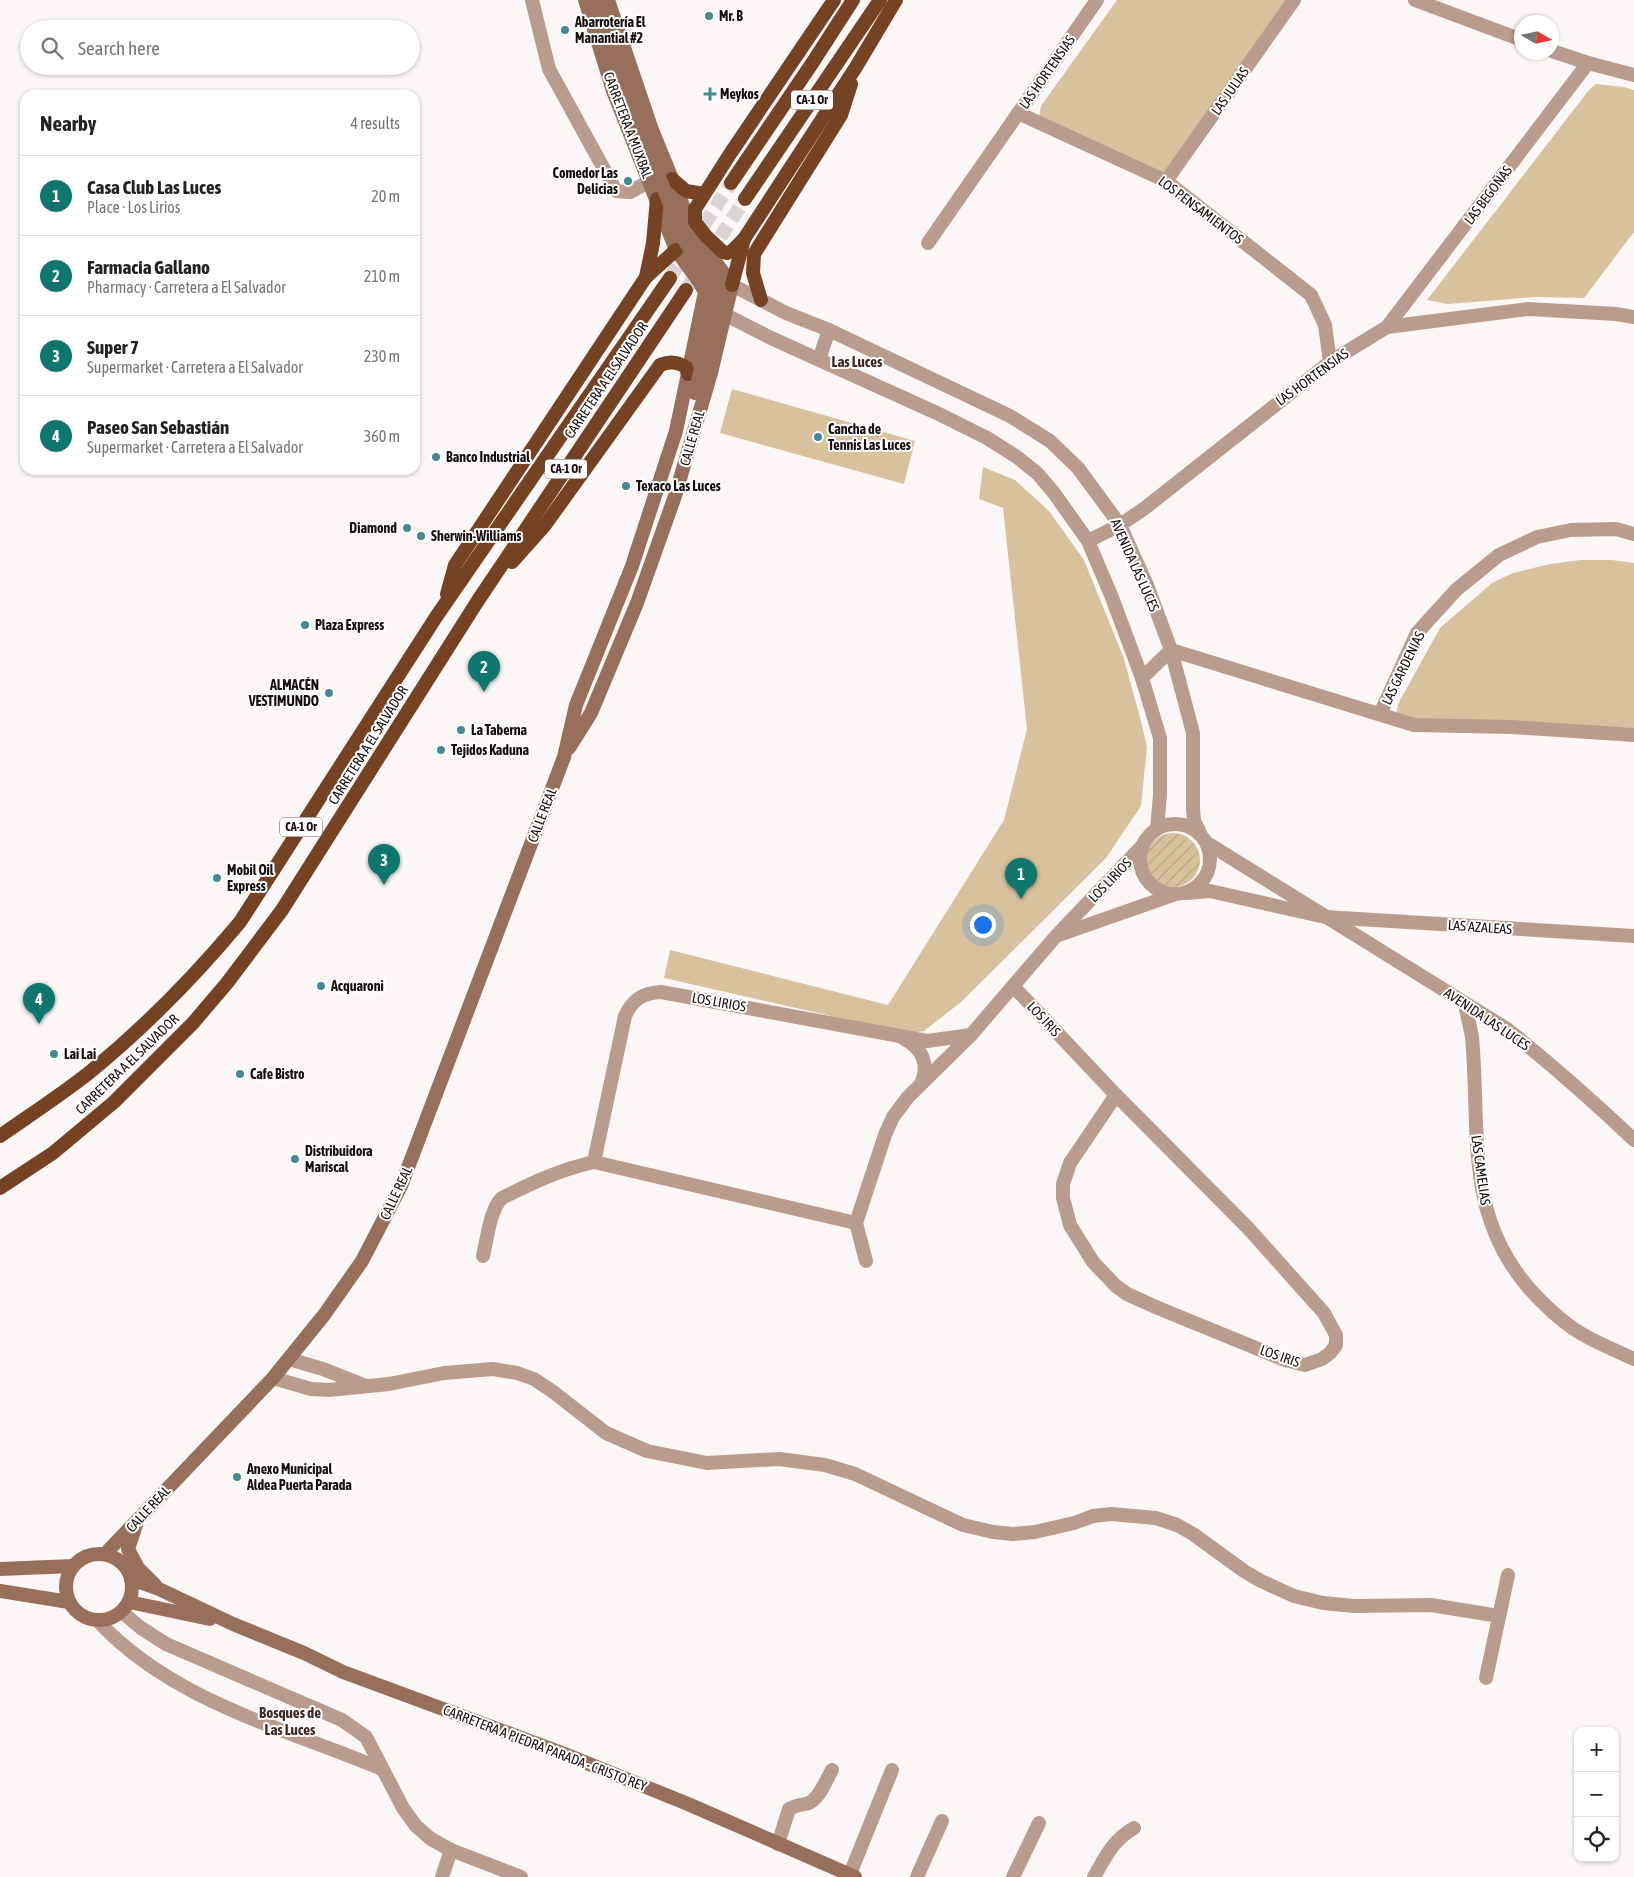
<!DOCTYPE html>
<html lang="en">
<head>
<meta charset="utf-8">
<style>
  body { margin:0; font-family:"Asap Condensed",sans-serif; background:#f6f6f6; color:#222 }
  .controls { position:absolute; right:15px; bottom:15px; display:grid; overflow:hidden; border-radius:10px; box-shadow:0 1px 4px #0004 }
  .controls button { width:45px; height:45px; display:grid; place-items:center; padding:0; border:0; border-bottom:1px solid #e0e0e0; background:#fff; color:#222; font:25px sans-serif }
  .compass { position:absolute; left:1514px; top:15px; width:45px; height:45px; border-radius:50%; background:#fff; box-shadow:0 1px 4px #0004; rotate:99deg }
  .you { position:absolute; left:982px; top:924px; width:18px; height:18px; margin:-12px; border:4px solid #fff; border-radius:50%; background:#1a73e8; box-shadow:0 0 0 8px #1a73e833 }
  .badge { display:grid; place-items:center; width:32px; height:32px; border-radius:50%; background:#0f766e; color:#fff; font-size:16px; font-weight:700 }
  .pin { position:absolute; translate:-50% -41px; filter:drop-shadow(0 1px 2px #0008) }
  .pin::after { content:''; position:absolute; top:26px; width:18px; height:15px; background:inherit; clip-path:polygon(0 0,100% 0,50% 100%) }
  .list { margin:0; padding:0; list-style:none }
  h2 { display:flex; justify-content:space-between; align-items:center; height:65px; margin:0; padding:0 20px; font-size:21px }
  h2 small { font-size:16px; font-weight:400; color:#767676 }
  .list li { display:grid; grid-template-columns:32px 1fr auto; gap:15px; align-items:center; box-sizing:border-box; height:80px; padding:0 20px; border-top:1px solid #e0e0e0 }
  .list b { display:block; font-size:19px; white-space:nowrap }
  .list p { margin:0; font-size:16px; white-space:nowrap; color:#767676 }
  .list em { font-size:16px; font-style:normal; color:#767676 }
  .icon { flex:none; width:28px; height:28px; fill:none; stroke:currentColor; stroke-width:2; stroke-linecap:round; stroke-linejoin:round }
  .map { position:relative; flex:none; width:1634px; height:1877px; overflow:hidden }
  .search { position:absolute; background:#fff; box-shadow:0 1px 4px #0004; left:20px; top:20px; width:400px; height:55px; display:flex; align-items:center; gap:12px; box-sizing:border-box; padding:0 18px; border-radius:28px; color:#767676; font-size:19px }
  .panel { position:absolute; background:#fff; box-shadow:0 1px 4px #0004; left:20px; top:90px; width:400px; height:385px; border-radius:15px }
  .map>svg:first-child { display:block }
</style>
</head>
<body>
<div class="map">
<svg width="1634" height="1877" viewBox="0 0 1634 1877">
  <defs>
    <pattern id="garden-furrows" width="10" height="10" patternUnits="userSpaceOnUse" patternTransform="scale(1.25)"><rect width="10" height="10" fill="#d8c29d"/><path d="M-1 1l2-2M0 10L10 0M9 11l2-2" fill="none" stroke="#b9a686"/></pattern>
  </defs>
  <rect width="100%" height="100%" fill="#fcf7f7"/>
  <g fill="#d8c29d">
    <polygon points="1117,0 1291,0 1167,174 1160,177 1039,117 1041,106"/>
    <polygon points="1596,84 1624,87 1634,90 1634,232 1584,298 1535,297 1448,304 1427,300 1589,90"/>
    <polygon points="732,389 915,441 904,484 720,433"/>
    <polygon points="983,467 1015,480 1049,511 1084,560 1123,656 1140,717 1147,747 1141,806 1106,858 961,1002 924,1031 911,1033 884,1028 664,978 670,950 888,1005 1004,820 1027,729 1003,508 979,499"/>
    <polygon points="1581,560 1612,560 1634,563 1634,728 1412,723 1396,715 1398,704 1440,628 1492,583 1513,573 1550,564"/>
  </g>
  <circle fill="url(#garden-furrows)" cx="1173" cy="860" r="27"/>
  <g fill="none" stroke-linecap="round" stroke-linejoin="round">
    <g stroke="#dad4d4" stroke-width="14" stroke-dasharray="14 7" stroke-linecap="butt">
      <polyline points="670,278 731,183"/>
      <polyline points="686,290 745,199"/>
    </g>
    <g stroke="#b99c8d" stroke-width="14">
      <polyline points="532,0 549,69 616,191 630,192 650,181"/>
      <polyline points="1415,0 1522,40"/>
      <polyline points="1552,51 1588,63 1634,75"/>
      <polyline points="1018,113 1166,181 1311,295 1325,325 1330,362"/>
      <polyline points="1166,181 1294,0"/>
      <polyline points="928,243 1097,0"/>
      <polyline points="732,285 786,313 829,330 1010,416 1050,441 1078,468 1120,525 1147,585 1171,650 1193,733 1193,808 1194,821 1200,833"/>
      <polyline points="724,314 771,338 939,414 987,438 1017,457 1038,474 1054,493 1088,541 1111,595 1142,678 1160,738 1160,795 1157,829"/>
      <polyline points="1387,327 1588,63"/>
      <polyline points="819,359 829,330"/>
      <polyline points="1088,541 1120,525 1145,508 1330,362 1387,327 1528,309 1616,314 1634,317"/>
      <polyline points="1142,678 1171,650 1414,725 1511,727 1634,735"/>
      <polyline points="1380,714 1417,633 1456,590 1499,555 1537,537 1571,530 1616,529 1634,534"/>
      <circle cx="1175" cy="859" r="35"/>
      <path d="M1207,843L1507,1029C1551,1064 1593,1101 1634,1140"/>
      <polyline points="1186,893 1210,891 1325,917 1634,936"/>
      <polyline points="1059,935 1173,895"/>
      <polyline points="1013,986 1116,1095 1248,1228 1324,1313 1336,1335 1336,1345 1330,1353 1322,1359 1305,1365 1285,1360 1158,1308 1127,1294 1116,1286 1093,1262 1070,1225 1063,1198 1063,1184 1070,1163 1116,1095"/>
      <path d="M1465,1004C1467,1015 1470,1026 1472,1037C1481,1136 1462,1223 1541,1301C1553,1313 1568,1326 1582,1334C1599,1344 1617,1351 1634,1359"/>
      <path d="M903,1038C922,1048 930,1064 921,1084"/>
      <path d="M594,1162L625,1016C633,999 643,993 661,992L927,1041L971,1035"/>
      <path d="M483,1256C487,1240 490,1209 502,1198C534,1182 559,1170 594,1162L856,1223"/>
      <polyline points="866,1261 856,1223 885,1135 893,1117 908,1097 971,1035 1056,936 1142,846"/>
      <polyline points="289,1359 323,1369 366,1386"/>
      <polyline points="273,1378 311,1389 329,1390 389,1384 444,1373 493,1369 517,1373 534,1379 552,1391 606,1433 647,1451 707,1463 779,1459 825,1465 855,1474 963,1525 993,1532 1013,1534 1035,1532 1074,1523 1093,1516 1111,1514 1156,1518 1177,1525 1193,1534 1244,1571 1261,1581 1294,1596 1323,1603 1354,1606 1431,1605 1499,1616"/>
      <polyline points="122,1612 141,1628 166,1644 342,1720 366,1737 403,1808 416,1826 431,1839 451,1850 521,1877"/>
      <path d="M98,1621C172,1701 284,1728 382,1769"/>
      <polyline points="1486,1678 1508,1575"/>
      <path d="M778,1844L789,1809C796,1805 802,1805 809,1803C820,1798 826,1780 832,1770"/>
      <polyline points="850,1874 892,1770"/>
      <polyline points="442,1877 451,1850"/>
      <polyline points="917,1877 942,1821"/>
      <polyline points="1013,1877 1039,1823"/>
      <path d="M1094,1877C1106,1856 1112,1841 1134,1828"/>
    </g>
    <g stroke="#986f5a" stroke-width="14">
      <polyline points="597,0 610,48 638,126"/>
      <polyline points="569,748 591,713 637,603 675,496 711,373 732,285 693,230 652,130 608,0"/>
      <polyline points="136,1525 128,1549 138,1568 155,1585"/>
      <circle cx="99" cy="1587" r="33"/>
      <polyline points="105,1554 273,1378 324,1315 362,1261 401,1186 564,757 576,705 632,566 676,431 705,292 698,280 676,250 613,91 585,0"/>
      <polyline points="0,1569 73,1566"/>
      <polyline points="131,1579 159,1589 233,1624 304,1653 343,1672 562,1753 688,1804 855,1877"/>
      <polyline points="0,1591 69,1602"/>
      <polyline points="129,1602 210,1619"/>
    </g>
    <g stroke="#754224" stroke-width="14">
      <polyline points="672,179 686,191 704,194"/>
      <polyline points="731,183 813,62 853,0"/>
      <polyline points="745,199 880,0"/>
      <polyline points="744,239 732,251 727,253 723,252 706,236 695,222 695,209 730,154 834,0"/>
      <polyline points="646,277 653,243 657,199"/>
      <polyline points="732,285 744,239 856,67 896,0"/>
      <polyline points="761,300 753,273 754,254 841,115 851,84"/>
      <path d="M512,562L545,525L660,365C670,361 677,362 686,367L688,374"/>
      <polyline points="447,594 455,565 646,277 676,250"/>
      <path d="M0,1136C30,1115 61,1095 90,1072C145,1027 195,976 240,922L436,617L670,278"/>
      <polyline points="0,1188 53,1153 114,1102 193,1023 227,983 282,910 477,602 686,290"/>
    </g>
    <polyline stroke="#986f5a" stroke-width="14" points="638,126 686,243 714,280 718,288 713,319 695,393"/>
  </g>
  <g fill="#438894" stroke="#fff" stroke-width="2">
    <circle cx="709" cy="16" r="5"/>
    <circle cx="565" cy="30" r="5"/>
    <path d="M707.5 86.5h5v5h5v5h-5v5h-5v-5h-5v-5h5z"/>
    <circle cx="628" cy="181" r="5"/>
    <circle cx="818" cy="437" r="5"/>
    <circle cx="436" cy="457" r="5"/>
    <circle cx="626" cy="486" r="5"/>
    <circle cx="407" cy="528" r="5"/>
    <circle cx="421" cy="536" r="5"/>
    <circle cx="305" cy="625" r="5"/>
    <circle cx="329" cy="693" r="5"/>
    <circle cx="461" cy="730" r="5"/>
    <circle cx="441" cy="750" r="5"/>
    <circle cx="217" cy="878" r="5"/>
    <circle cx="321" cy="986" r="5"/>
    <circle cx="54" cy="1054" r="5"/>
    <circle cx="240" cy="1074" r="5"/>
    <circle cx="295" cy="1159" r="5"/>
    <circle cx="237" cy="1477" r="5"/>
  </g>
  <g text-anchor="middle" stroke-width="4" stroke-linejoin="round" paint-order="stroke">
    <g fill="#fff" stroke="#5c5656" stroke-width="1">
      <rect x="791" y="90.5" width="42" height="19" rx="4"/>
      <rect x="545" y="459.5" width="42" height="19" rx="4"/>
      <rect x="280" y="817.5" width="42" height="19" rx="4"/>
    </g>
    <g font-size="12" font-weight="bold" fill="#160d0e">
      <text x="812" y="104">CA-1 Or</text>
      <text x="566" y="473">CA-1 Or</text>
      <text x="301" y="831">CA-1 Or</text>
    </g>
    <g font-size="14" font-weight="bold" fill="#160d0e" stroke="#fff" text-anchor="start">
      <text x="719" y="21">Mr. B</text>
      <text x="575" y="27">Abarrotería El<tspan x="575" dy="16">Manantial #2</tspan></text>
      <text x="720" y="99">Meykos</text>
      <text x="618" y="178" text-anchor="end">Comedor Las<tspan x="618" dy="16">Delicias</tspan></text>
      <text x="828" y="434">Cancha de<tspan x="828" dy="16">Tennis Las Luces</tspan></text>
      <text x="446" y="462">Banco Industrial</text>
      <text x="636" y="491">Texaco Las Luces</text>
      <text x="397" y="533" text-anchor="end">Diamond</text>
      <text x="431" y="541">Sherwin-Williams</text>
      <text x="315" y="630">Plaza Express</text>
      <text x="319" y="690" text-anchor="end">ALMACÉN<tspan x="319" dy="16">VESTIMUNDO</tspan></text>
      <text x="471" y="735">La Taberna</text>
      <text x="451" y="755">Tejidos Kaduna</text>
      <text x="227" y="875">Mobil Oil<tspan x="227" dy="16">Express</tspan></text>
      <text x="331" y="991">Acquaroni</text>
      <text x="64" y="1059">Lai Lai</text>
      <text x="250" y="1079">Cafe Bistro</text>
      <text x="305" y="1156">Distribuidora<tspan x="305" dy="16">Mariscal</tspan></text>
      <text x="247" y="1474">Anexo Municipal<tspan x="247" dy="16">Aldea Puerta Parada</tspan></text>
    </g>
    <g font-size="14" fill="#160d0e" stroke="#fff">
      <text transform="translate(1047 72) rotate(-55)" y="5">LAS HORTENSIAS</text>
      <text transform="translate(1230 91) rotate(-55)" y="5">LAS JULIAS</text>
      <text transform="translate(628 125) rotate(69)" y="5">CARRETERA A MUXBAL</text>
      <text transform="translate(1488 195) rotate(-53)" y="5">LAS BEGOÑAS</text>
      <text transform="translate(1201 210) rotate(37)" y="5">LOS PENSAMIENTOS</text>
      <text transform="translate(1312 377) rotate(-36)" y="5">LAS HORTENSIAS</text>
      <text transform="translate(606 380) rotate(-56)" y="5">CARRETERA A EL SALVADOR</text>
      <text transform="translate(692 438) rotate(-74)" y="5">CALLE REAL</text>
      <text transform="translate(1135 565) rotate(66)" y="5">AVENIDA LAS LUCES</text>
      <text transform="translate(1403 668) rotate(-64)" y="5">LAS GARDENIAS</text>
      <text transform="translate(368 745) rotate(-58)" y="5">CARRETERA A EL SALVADOR</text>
      <text transform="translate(542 815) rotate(-69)" y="5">CALLE REAL</text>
      <text transform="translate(1110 880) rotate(-46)" y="5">LOS LIRIOS</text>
      <text transform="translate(1480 927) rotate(4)" y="5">LAS AZALEAS</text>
      <text transform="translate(719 1002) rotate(10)" y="5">LOS LIRIOS</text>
      <text transform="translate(1044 1019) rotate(47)" y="5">LOS IRIS</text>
      <text transform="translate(1487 1019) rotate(34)" y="5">AVENIDA LAS LUCES</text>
      <text transform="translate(127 1064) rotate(-44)" y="5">CARRETERA A EL SALVADOR</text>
      <text transform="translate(1481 1170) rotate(82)" y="5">LAS CAMELIAS</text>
      <text transform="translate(396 1193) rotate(-65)" y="5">CALLE REAL</text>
      <text transform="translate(1280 1356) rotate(19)" y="5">LOS IRIS</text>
      <text transform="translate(148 1509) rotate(-47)" y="5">CALLE REAL</text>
      <text transform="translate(545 1748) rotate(21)" y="5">CARRETERA A PIEDRA PARADA - CRISTO REY</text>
    </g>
    <g font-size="15" font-weight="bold" fill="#3d2a2b" stroke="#fff">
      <text x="857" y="367">Las Luces</text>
      <text x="290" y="1718">Bosques de<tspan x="290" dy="17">Las Luces</tspan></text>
    </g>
  </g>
</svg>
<div class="controls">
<button>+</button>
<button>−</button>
<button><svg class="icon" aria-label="locate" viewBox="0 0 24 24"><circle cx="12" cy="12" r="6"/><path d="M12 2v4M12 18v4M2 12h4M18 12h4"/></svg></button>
</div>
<svg class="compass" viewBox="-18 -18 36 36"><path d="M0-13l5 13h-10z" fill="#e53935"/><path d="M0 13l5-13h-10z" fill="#767676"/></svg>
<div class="you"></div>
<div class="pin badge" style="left:1021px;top:899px">1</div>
<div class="pin badge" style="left:484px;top:692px">2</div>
<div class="pin badge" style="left:384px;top:885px">3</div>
<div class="pin badge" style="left:39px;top:1024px">4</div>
<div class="search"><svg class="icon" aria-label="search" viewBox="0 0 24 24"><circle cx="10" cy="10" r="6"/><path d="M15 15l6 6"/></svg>Search here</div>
<section class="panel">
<h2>Nearby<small>4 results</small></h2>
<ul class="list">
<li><span class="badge">1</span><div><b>Casa Club Las Luces</b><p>Place · Los Lirios</p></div><em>20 m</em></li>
<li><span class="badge">2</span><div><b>Farmacia Gallano</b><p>Pharmacy · Carretera a El Salvador</p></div><em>210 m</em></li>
<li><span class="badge">3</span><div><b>Super 7</b><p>Supermarket · Carretera a El Salvador</p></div><em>230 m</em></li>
<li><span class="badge">4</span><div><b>Paseo San Sebastián</b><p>Supermarket · Carretera a El Salvador</p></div><em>360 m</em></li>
</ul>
</section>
</div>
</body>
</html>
